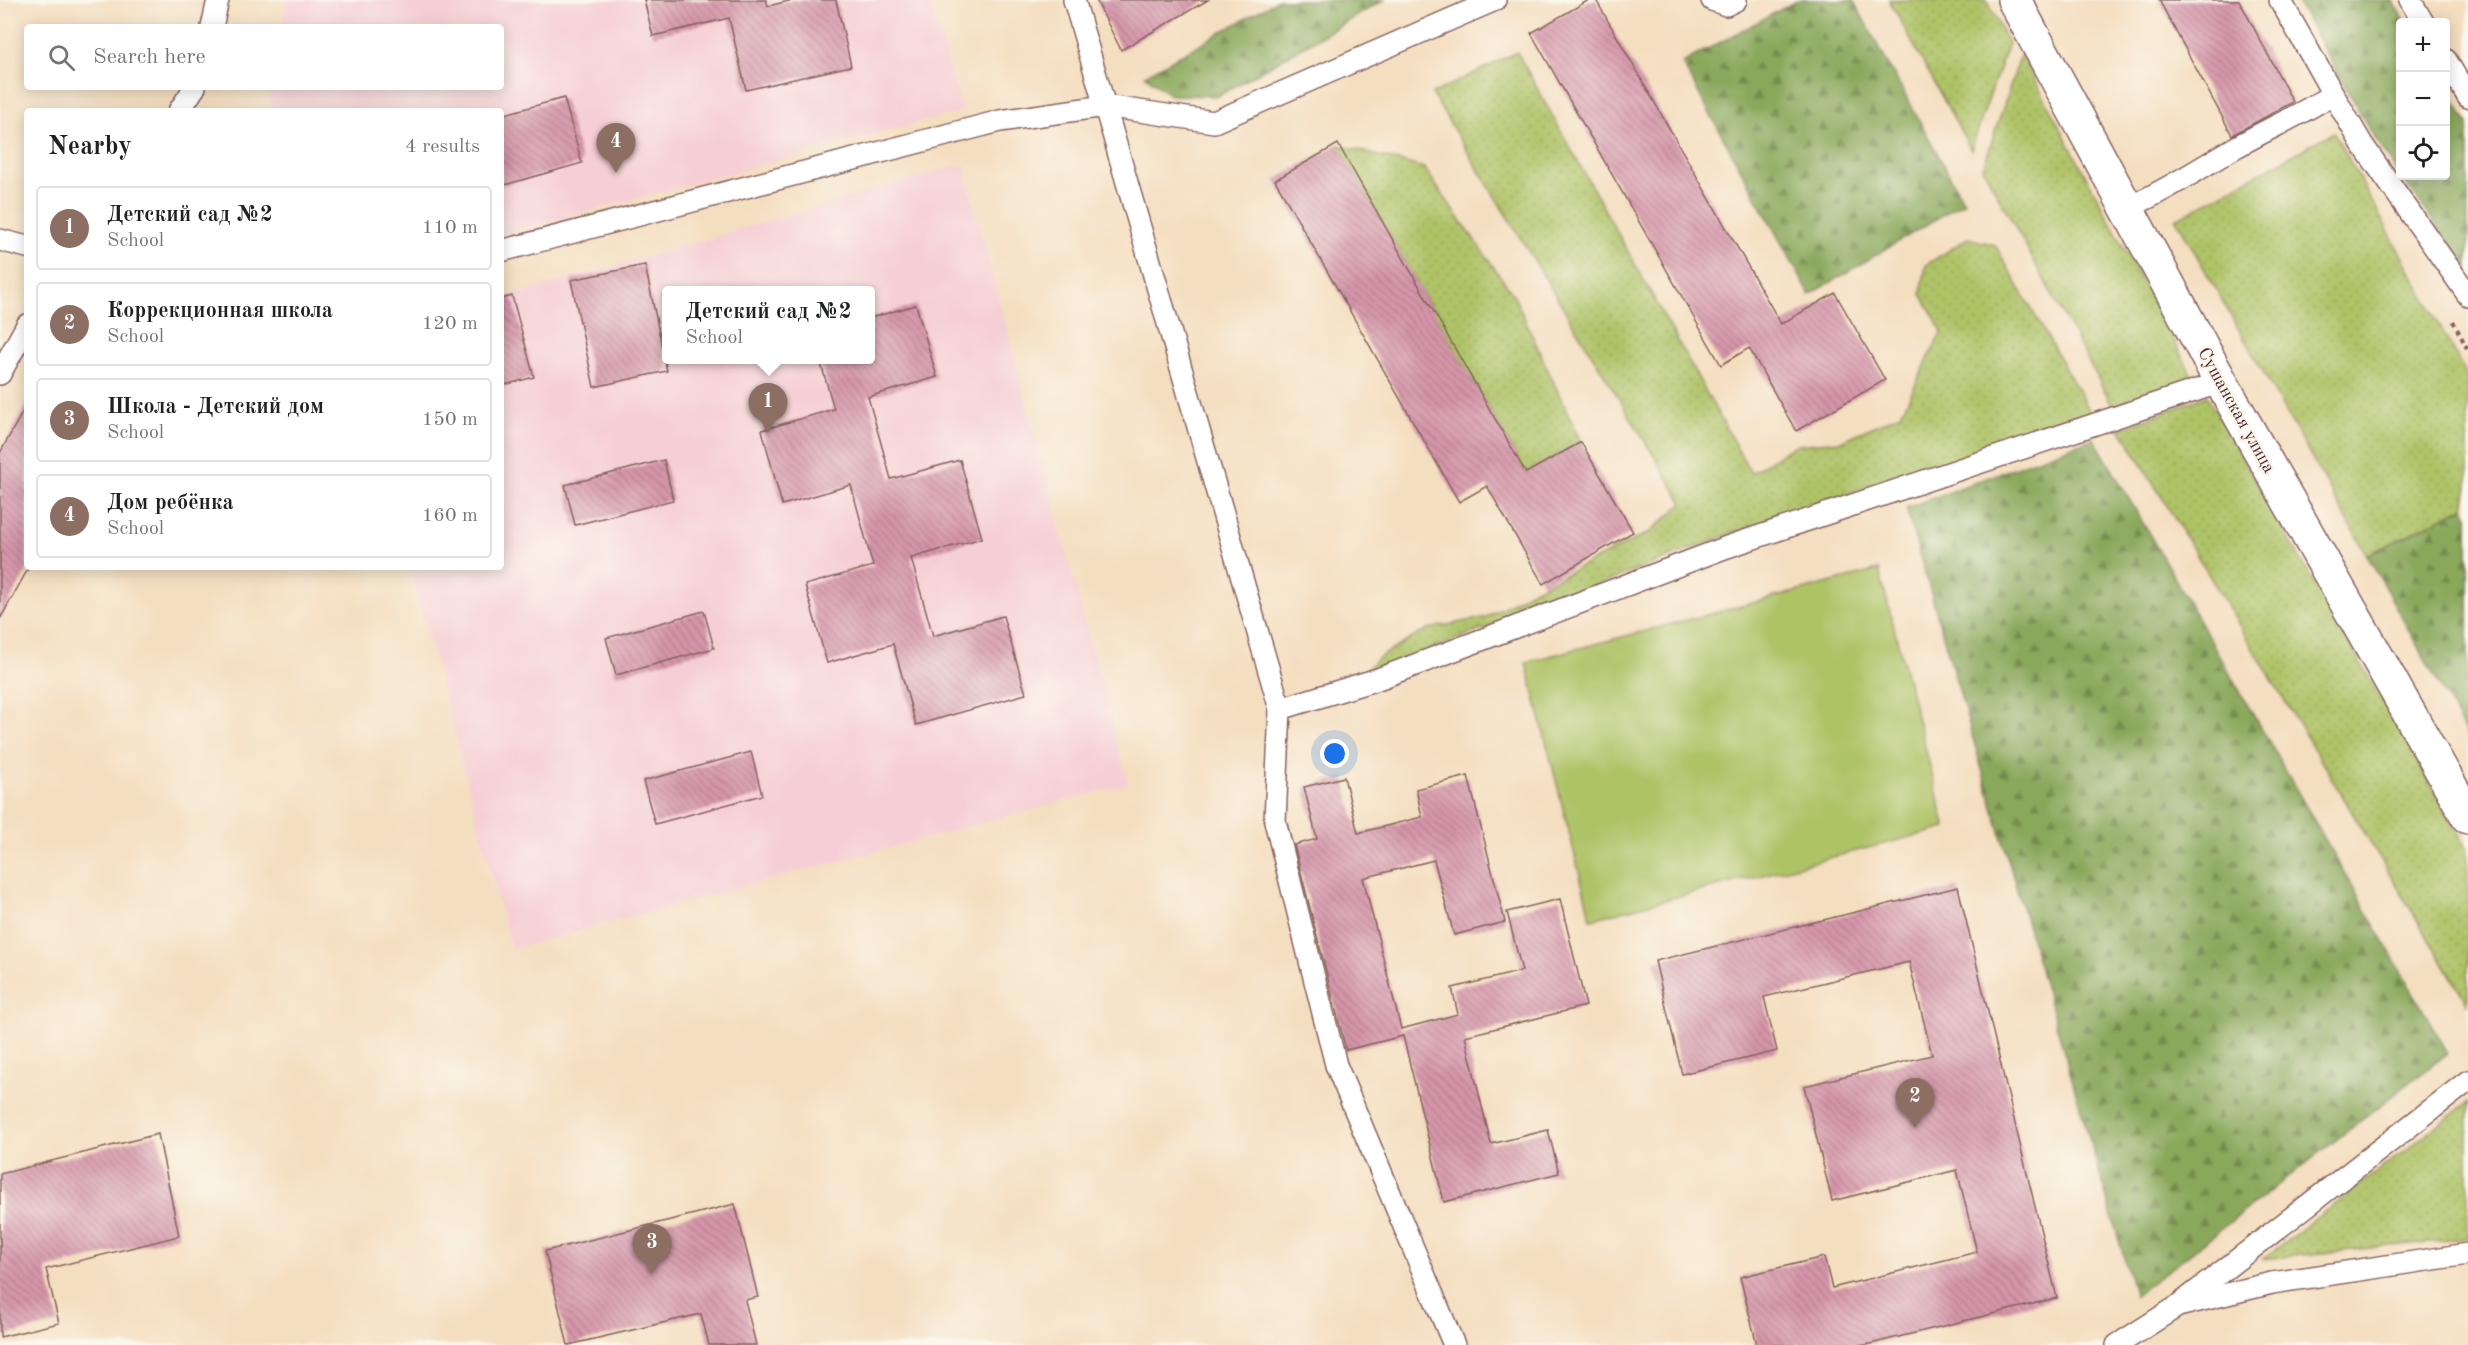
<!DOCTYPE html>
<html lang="en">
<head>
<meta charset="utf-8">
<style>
  body { margin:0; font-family:"Old Standard TT",serif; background:#f6f6f6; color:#202124 }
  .controls { position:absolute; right:18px; top:18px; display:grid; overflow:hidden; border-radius:6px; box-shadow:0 3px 15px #0003 }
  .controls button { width:54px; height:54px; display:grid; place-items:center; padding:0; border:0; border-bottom:2px solid #e0e0e0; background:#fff; color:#202124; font:30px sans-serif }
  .you { position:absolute; left:1335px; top:754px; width:21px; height:21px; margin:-15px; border:4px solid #fff; border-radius:50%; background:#1a73e8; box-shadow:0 0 0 9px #1a73e833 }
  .badge { display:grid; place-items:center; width:39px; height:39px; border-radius:50%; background:#2563eb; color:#fff; font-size:20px; font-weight:700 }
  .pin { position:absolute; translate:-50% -50px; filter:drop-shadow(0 2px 3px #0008) }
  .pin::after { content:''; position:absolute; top:32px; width:21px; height:18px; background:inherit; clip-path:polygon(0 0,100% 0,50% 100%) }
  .popup { position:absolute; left:662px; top:286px; width:213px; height:78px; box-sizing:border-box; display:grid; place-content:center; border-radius:6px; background:#fff; filter:drop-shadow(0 2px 4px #0005); font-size:20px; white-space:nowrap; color:#757577 }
  .popup b { font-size:22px; color:#202124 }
  .popup::after { content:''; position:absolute; left:50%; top:100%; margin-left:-12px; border:12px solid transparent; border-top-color:#fff }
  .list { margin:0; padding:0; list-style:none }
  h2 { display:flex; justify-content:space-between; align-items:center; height:78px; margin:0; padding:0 24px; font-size:26px }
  h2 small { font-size:20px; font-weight:400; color:#757577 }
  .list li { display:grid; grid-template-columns:39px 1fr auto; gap:18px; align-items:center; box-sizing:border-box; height:84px; margin:0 12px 12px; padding:0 12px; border:2px solid #e0e0e0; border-radius:6px }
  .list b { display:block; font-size:22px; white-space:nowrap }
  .list p { margin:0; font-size:20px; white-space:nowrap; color:#757577 }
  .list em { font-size:20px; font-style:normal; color:#757577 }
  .icon { flex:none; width:33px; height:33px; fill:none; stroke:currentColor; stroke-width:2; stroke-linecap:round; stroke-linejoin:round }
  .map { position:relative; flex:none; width:2468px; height:1345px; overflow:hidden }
  .search { position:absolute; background:#fff; box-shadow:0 3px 15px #0003; left:24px; top:24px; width:480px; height:66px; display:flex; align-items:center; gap:15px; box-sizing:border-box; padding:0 21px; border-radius:6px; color:#757577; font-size:22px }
  .panel { position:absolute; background:#fff; box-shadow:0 3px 15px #0003; left:24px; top:108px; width:480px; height:462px; border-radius:6px }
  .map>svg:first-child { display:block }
</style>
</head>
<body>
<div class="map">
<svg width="2468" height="1345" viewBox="0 0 2468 1345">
  <defs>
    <pattern id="grass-dots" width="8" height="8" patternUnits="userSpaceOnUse" patternTransform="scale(1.5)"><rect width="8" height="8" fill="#aec266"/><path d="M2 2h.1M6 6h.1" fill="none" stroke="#97a659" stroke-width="1.8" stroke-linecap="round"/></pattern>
    <pattern id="forest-firs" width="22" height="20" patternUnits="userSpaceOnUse" patternTransform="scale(1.5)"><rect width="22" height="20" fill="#8aa85b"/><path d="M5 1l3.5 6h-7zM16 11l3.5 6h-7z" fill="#73884b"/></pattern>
    <pattern id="building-back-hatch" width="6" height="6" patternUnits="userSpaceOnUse" patternTransform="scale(1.5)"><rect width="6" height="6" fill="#d696aa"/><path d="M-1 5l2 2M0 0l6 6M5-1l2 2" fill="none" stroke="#b07a8b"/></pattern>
  </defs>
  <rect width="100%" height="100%" fill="#fbf7ec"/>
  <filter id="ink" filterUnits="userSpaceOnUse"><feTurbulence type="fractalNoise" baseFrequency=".0167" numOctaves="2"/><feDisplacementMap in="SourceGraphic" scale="12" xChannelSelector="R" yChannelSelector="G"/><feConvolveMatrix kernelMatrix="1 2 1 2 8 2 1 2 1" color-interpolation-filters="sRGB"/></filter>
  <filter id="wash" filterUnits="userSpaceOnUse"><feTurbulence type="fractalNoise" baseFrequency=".008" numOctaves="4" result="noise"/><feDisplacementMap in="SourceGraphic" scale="24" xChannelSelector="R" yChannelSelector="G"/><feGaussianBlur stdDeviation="1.35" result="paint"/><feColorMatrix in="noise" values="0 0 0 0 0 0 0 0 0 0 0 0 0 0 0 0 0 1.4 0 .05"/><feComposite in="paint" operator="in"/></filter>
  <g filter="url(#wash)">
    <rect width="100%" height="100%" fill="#f4dec0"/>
    <g fill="#f6cfd6" fill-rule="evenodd">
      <polygon points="287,0 929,0 962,111 501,235 501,111 273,111 269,96 270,87 501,87 501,27 282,27"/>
      <path d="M963,164L1128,784L511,949L410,567H501V299ZM666,290H870V360H666Z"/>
    </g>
    <g fill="url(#grass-dots)" stroke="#7c7048" stroke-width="1.5">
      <polygon points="1889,0 1987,0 2008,43 1971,150"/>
      <polygon points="1517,52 1751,473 1795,445 1841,441 1901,414 1942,331 1921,294 1926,265 1968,238 1995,245 2092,415 1856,491 1730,534 1359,677 1378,658 1428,629 1487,617 1530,592 1650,532 1683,503 1432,94"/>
      <polygon points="2021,54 2194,379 2113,406 1983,168"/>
      <polygon points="2334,132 2468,377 2468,486 2464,507 2367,555 2176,219"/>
      <polygon points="1338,145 1424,168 1514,296 1581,442 1526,473"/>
      <polygon points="2207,396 2468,850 2468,1004 2120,428"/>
      <polygon points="2468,1102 2468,1238 2263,1259"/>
    </g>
    <g fill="url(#forest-firs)" stroke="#6a6443" stroke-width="1.5">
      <polygon points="1278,0 1384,0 1218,96 1170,95 1145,75"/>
      <polygon points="1798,0 1853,0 1964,202 1810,295 1682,63"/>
      <polygon points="2296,0 2392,0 2405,22 2400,22 2400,175 2373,135"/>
      <polygon points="2446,88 2468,124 2468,271 2401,176 2446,176"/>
      <polygon points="2094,438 2448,1053 2135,1296 1906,508"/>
      <polygon points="2464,507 2468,515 2468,737 2367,555"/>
    </g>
    <polygon fill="#aec266" stroke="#7c7048" stroke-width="1.5" points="1879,570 1946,828 1591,919 1526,662"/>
    <g id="blocks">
      <g fill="url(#building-back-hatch)">
        <polygon points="644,0 766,0 768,6 793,0 836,0 851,66 746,90 729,18 653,36"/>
        <polygon points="1096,0 1208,0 1121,50"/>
        <polygon points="1589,0 1596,0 1781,324 1835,293 1885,380 1796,431 1749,348 1721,365 1531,33"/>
        <polygon points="2159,0 2239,0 2293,102 2232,135"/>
        <polygon points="564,98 582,163 501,186 501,115"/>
        <polygon points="1338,144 1526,473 1581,442 1633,532 1543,584 1487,486 1459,502 1275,180"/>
        <polygon points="645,265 667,371 594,387 571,280"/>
        <polygon points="512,296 534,377 501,386 501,299"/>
        <polygon points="916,305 937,377 868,397 891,479 960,460 982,538 911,558 933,636 1003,616 1026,694 916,725 893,644 827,663 805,585 873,566 851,485 782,505 762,430 834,409 820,360 870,360 870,318"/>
        <polygon points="27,404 27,567 29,567 0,619 0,453"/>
        <polygon points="664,460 673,500 575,525 565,485"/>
        <polygon points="704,611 714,648 616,675 606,638"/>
        <polygon points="751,752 762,795 655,824 643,781"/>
        <polygon points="1468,776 1505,922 1454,935 1434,860 1363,878 1401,1029 1458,1014 1452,988 1522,971 1507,912 1560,899 1586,1006 1465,1036 1491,1144 1548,1130 1559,1173 1444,1202 1403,1036 1346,1050 1294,845 1317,839 1304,787 1344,777 1358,833 1422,817 1416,789"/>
        <polygon points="1958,887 2057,1298 1866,1345 1757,1345 1740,1277 1824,1257 1832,1288 1977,1252 1957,1170 1832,1201 1804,1086 1932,1055 1909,962 1764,997 1777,1051 1682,1074 1655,961"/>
        <polygon points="158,1134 179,1236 46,1269 59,1323 0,1337 0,1174"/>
        <polygon points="735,1204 758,1297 745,1300 756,1345 709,1345 701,1314 568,1345 545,1251"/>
      </g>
    </g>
  </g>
  <g filter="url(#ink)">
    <use href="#blocks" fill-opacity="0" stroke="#86625f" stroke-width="1.5"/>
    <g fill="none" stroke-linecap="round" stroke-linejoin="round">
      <g stroke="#86625f" stroke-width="24">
        <g id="lane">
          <polyline points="1074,0 1280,709 1275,821 1336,1065 1454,1345"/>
          <polyline points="1712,0 1726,5 1736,0"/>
          <polyline points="2280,0 2333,94"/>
          <polyline points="2410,0 2423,22"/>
          <polyline points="212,27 218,0"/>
          <polyline points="2446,60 2468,97"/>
          <polyline points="179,111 195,87"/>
          <path d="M2127,208C2166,191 2200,168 2236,147C2268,129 2302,114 2333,94L2362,144L2468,295"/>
          <polyline points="0,240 27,247"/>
          <polyline points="501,251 1000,121 1105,106 1214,122 1495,0"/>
          <polyline points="0,374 27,325"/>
          <polyline points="1280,709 1378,679 1727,547 2221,382"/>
          <polyline points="2184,1301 2468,1081"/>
          <polyline points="2117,1345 2178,1306 2272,1283 2468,1254"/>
        </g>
      </g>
      <g stroke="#86625f" stroke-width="36">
        <polyline id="secondary" points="2014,0 2221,382 2468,817"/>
      </g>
      <polyline stroke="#86625f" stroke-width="4" stroke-dasharray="4.5 4.5" stroke-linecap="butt" points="2453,321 2468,350"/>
      <use href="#lane" stroke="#fff" stroke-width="21"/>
      <use href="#secondary" stroke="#fff" stroke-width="33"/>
    </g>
  </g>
  <g text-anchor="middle" stroke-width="6" stroke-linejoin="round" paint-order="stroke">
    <g font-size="18" fill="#4a1f2b" stroke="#fbf7ec">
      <text transform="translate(2237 410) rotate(61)" y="6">Сушанская улица</text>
    </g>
  </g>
</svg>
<div class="controls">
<button>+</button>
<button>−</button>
<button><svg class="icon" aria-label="locate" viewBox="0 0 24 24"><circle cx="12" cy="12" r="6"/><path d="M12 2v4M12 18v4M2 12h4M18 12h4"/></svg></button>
</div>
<div class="you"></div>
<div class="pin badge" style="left:768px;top:433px;background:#8d6e63">1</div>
<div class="popup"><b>Детский сад №2</b>School</div>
<div class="pin badge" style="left:1915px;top:1128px;background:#8d6e63">2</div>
<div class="pin badge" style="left:652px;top:1274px;background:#8d6e63">3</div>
<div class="pin badge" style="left:616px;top:173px;background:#8d6e63">4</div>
<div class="search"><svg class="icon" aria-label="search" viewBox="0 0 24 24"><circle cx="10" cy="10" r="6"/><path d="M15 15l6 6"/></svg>Search here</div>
<section class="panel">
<h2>Nearby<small>4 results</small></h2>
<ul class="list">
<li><span class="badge" style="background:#8d6e63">1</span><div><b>Детский сад №2</b><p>School</p></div><em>110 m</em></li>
<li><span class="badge" style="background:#8d6e63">2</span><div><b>Коррекционная школа</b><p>School</p></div><em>120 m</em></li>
<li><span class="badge" style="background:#8d6e63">3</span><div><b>Школа - Детский дом</b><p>School</p></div><em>150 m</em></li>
<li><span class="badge" style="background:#8d6e63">4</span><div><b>Дом ребёнка</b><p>School</p></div><em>160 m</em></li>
</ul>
</section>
</div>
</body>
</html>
